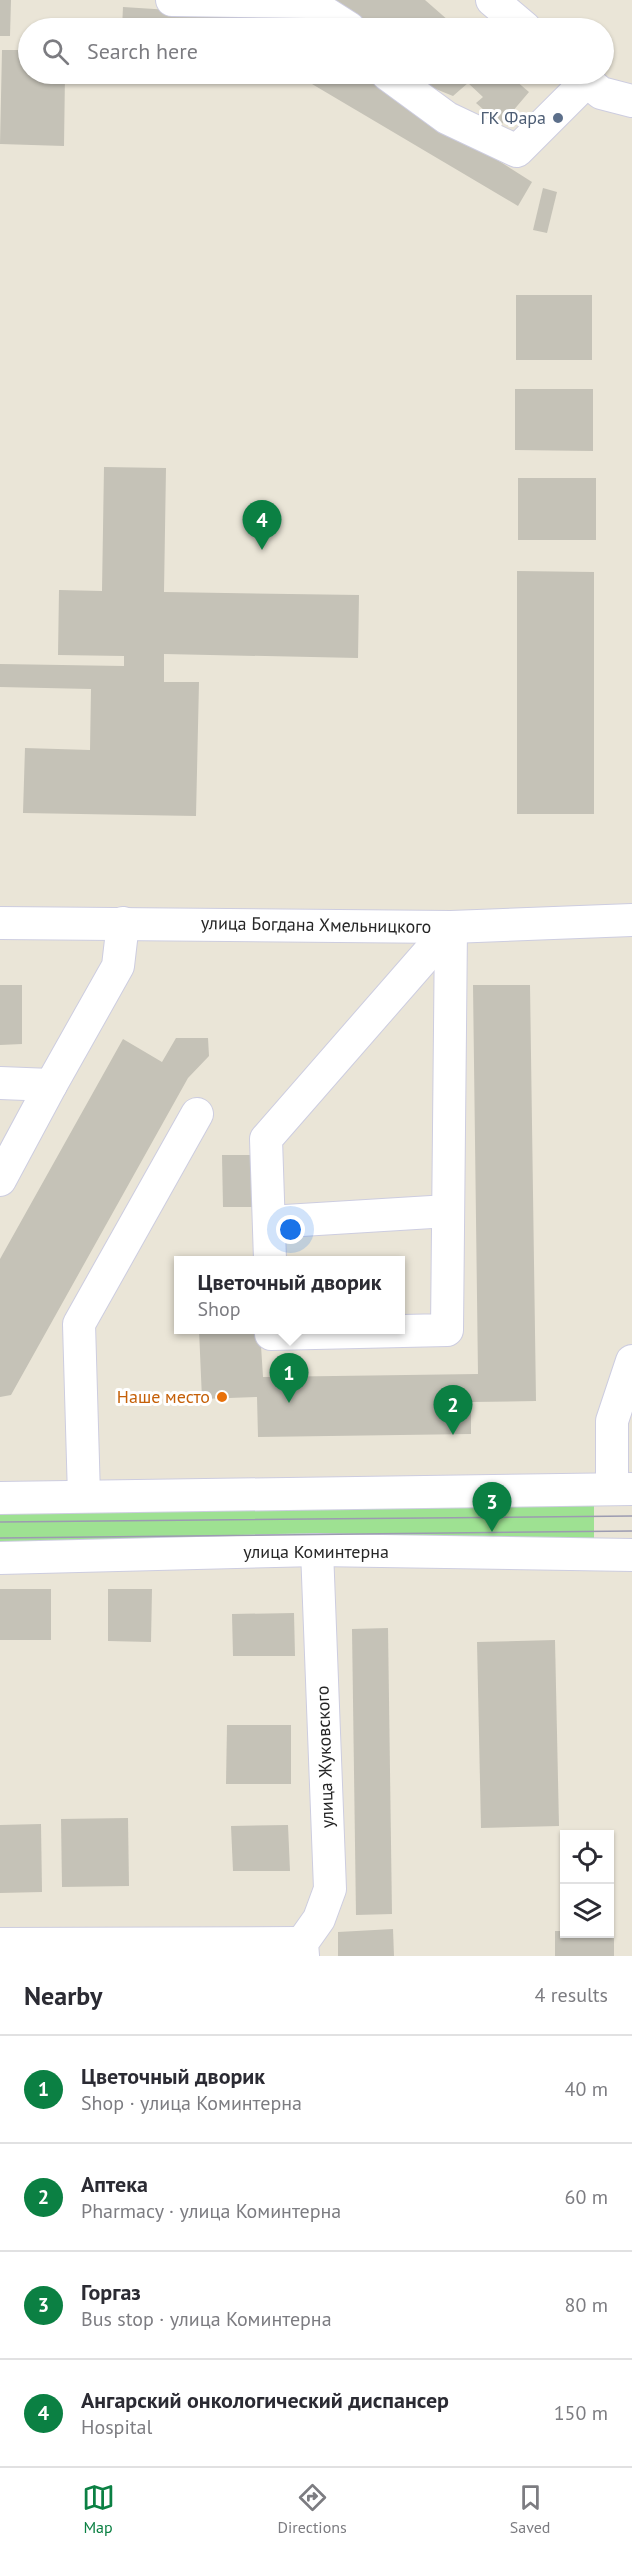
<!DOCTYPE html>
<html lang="en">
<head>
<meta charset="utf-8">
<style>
  body { margin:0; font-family:"PT Sans",sans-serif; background:#f2f2f3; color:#2b2b33 }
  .controls { position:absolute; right:18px; bottom:18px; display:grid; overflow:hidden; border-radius:0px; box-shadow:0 2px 4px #0004 }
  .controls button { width:54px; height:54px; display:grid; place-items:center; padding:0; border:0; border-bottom:2px solid #e1e1e2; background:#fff; color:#2b2b33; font:30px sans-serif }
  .you { position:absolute; left:291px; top:1230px; width:21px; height:21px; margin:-15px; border:4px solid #fff; border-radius:50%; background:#1a73e8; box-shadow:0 0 0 9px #1a73e833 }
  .badge { display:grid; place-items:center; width:39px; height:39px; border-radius:50%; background:#0b8043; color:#fff; font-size:20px; font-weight:700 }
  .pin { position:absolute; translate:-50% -50px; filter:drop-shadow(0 2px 3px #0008) }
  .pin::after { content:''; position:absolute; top:32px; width:21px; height:18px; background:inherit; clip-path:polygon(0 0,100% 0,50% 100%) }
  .popup { position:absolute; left:174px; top:1256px; width:231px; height:78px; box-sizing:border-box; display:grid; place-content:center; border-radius:0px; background:#fff; filter:drop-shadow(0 2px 4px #0005); font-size:20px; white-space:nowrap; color:#7c7c81 }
  .popup b { font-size:22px; color:#2b2b33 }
  .popup::after { content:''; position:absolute; left:50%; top:100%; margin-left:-12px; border:12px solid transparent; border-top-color:#fff }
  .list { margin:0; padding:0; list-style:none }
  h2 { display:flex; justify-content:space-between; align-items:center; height:78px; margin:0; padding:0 24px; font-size:26px }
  h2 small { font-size:20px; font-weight:400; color:#7c7c81 }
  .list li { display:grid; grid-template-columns:39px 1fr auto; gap:18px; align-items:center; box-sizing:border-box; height:108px; padding:0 24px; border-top:2px solid #e1e1e2 }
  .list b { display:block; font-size:22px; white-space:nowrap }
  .list p { margin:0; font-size:20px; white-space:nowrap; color:#7c7c81 }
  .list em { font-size:20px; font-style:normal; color:#7c7c81 }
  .icon { flex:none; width:33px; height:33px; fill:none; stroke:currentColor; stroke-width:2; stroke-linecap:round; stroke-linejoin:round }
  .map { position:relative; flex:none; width:632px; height:1956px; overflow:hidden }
  .search { position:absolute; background:#fff; box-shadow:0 2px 4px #0004; left:18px; right:18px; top:18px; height:66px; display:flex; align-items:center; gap:15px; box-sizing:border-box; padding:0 21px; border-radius:33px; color:#7c7c81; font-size:22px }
  .sheet { height:510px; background:#fff }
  nav { display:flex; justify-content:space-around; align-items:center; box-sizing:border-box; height:84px; border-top:2px solid #e1e1e2; background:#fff; font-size:16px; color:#7c7c81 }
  nav a { display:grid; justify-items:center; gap:3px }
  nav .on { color:#0b8043 }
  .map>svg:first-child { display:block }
</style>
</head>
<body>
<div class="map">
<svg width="632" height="1956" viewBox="0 0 632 1956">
  <rect width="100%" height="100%" fill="#eae5d7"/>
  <polygon fill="#9ee192" points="594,1503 594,1539 0,1546 0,1510"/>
  <g fill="#c5c2b7">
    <polygon points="0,0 11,0 10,36 0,36"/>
    <polygon points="331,0 425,0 457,28 362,28"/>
    <polygon points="123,7 297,18 296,28 122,28"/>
    <polygon points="2,50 28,50 28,74 65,74 64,146 0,144"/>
    <polygon points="312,74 362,74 532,182 518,206 312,84"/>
    <polygon points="411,74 508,74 529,92 501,125 476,103 483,97 468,83 453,96 421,83"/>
    <polygon points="543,188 557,192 547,233 533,230"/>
    <rect x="516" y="295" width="76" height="65"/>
    <polygon points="515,389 593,389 593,451 515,450"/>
    <polygon points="104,467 166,468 164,592 359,595 358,658 164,654 164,682 199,682 196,816 23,813 25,748 90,750 91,689 0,687 0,664 124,666 124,656 58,655 59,590 102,591"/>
    <rect x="518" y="478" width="78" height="62"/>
    <polygon points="517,571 594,572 594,814 517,814"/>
    <polygon points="0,985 22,985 22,1044 0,1045"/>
    <polygon points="473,985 530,985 536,1401 471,1402 471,1434 258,1437 257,1397 202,1399 199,1330 260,1330 263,1377 478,1374"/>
    <polygon points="176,1038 208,1038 209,1056 188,1078 11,1395 0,1397 0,1259 123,1039 162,1062"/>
    <polygon points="222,1155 257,1155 258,1207 223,1207"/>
    <polygon points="257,1256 257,1260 195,1260 195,1258"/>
    <rect x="0" y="1589" width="51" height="51"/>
    <polygon points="108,1589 152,1589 151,1642 108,1641"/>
    <polygon points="294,1613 295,1656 233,1656 232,1614"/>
    <polygon points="388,1628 392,1914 356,1915 352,1629"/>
    <polygon points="555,1640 559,1826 481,1828 477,1642"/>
    <polygon points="227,1725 291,1725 291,1784 226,1784"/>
    <polygon points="128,1818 129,1886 62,1887 61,1819"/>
    <polygon points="41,1824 42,1892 0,1893 0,1825"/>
    <polygon points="288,1825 290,1871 233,1871 231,1826"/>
    <polygon points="393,1929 394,1956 338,1956 338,1932"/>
    <polygon points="555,1931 564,1931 564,1934 614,1932 614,1956 555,1956"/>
  </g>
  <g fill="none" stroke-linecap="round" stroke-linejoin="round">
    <g stroke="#cdcde0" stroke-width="34">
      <g id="minor">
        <polyline points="172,0 308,2 349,28"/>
        <polyline points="492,0 525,28"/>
        <polyline points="387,74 447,118 517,151 587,81"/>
        <polyline points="578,74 601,93 632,101"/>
        <polyline points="0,923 451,927 632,920"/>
        <polyline points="0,1083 51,1085 118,966 123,923"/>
        <polyline points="0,1180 51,1085"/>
        <polyline points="269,1222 448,1211"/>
        <polyline points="270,1260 266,1139 451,927"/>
        <polyline points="271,1330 271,1334 447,1330 451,927"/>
        <polyline points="612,1489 612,1421 632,1361"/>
        <polyline points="84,1496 79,1324 197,1114"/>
        <polyline points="0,1498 632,1489"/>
        <polyline points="0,1558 317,1550 632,1555"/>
        <polyline points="0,1944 302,1943"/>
        <polyline points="303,1956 302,1943 319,1919 330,1889 317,1550"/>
      </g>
    </g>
    <use href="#minor" stroke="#fff" stroke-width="32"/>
    <g stroke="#9c9bb1" stroke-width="1.5">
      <polyline points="0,1522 632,1516"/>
      <polyline points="0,1538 632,1531"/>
    </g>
  </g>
  <circle fill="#5c6f8a" stroke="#fff" stroke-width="2" cx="558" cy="118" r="6"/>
  <circle fill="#e8710a" stroke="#fff" stroke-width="2" cx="222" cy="1397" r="6"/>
  <g text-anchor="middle" stroke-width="6" stroke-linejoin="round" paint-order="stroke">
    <g font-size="18" fill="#4e5e75" stroke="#fff" text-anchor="end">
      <text x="546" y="124">ГК Фара</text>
    </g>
    <g font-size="18" fill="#262626" stroke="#fff">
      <text transform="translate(316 925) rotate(1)" y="6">улица Богдана Хмельницкого</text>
      <text x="316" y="1558">улица Коминтерна</text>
      <text transform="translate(325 1757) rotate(-92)" y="6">улица Жуковского</text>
    </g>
    <g font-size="18" fill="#c56008" stroke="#fff" text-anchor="end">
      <text x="210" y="1403">Наше место</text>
    </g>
  </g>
</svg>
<div class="controls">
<button><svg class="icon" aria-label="locate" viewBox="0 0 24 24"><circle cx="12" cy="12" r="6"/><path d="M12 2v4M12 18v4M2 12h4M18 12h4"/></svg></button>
<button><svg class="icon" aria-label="layers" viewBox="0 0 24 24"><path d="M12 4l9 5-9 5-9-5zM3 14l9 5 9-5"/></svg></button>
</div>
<div class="you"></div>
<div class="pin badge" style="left:289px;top:1403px">1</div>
<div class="popup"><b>Цветочный дворик</b>Shop</div>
<div class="pin badge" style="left:453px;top:1435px">2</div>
<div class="pin badge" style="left:492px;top:1532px">3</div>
<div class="pin badge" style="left:262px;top:550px">4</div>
<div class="search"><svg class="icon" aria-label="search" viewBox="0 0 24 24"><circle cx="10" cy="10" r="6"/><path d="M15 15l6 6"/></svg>Search here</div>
</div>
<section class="sheet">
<h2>Nearby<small>4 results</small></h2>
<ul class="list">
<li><span class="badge">1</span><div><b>Цветочный дворик</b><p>Shop · улица Коминтерна</p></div><em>40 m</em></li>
<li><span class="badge">2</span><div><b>Аптека</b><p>Pharmacy · улица Коминтерна</p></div><em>60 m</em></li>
<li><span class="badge">3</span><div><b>Горгаз</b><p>Bus stop · улица Коминтерна</p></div><em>80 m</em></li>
<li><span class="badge">4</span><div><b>Ангарский онкологический диспансер</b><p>Hospital</p></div><em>150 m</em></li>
</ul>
</section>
<nav>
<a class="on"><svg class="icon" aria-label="map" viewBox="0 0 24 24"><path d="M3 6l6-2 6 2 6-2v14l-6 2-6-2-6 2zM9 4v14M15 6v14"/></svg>Map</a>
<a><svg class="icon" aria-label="directions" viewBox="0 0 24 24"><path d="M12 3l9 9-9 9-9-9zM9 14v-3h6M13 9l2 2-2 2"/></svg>Directions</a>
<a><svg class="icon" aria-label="saved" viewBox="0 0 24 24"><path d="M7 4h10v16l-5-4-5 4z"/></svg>Saved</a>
</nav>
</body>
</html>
